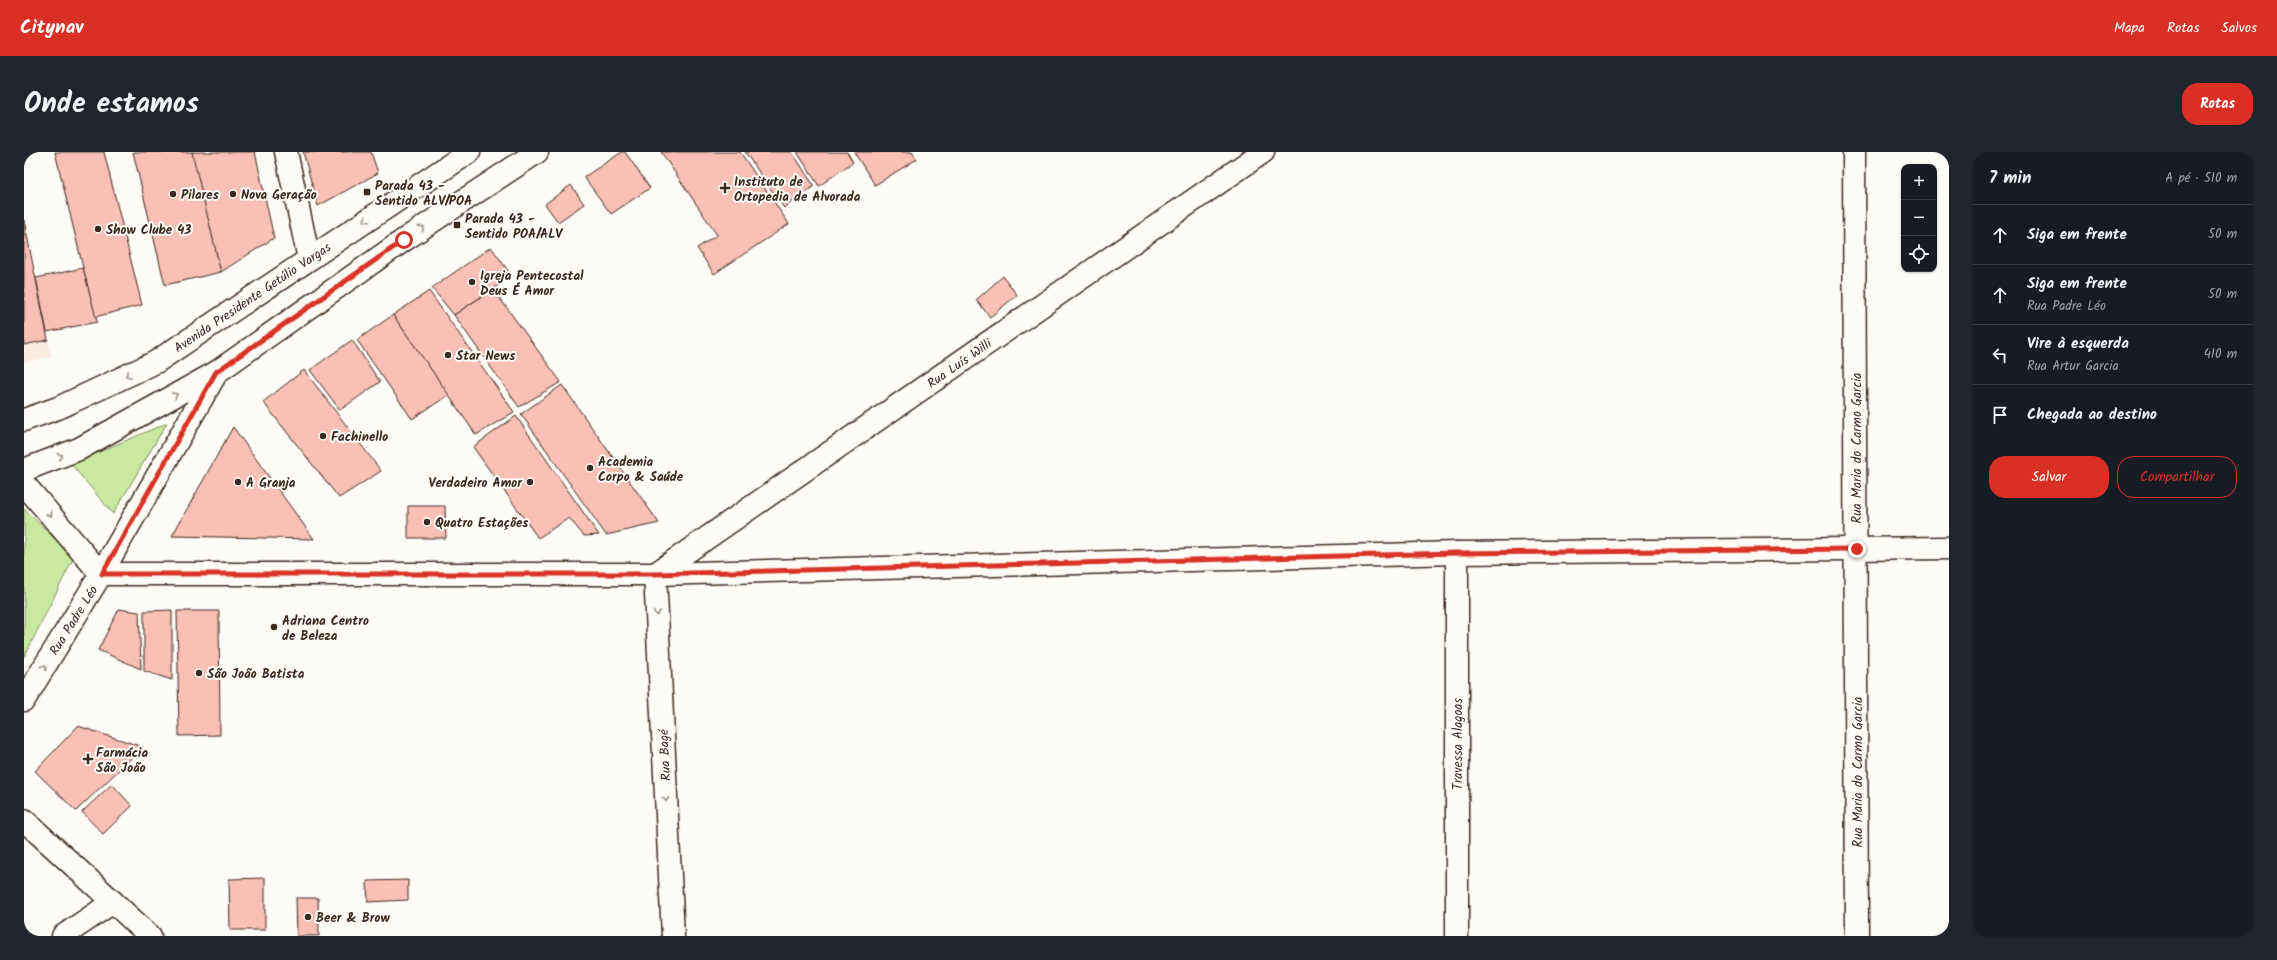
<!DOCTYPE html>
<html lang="pt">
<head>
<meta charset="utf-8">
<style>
  body { margin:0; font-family:Kalam,sans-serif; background:#20242c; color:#f1f3f6 }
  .controls { position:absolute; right:12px; top:12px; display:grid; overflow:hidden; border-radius:8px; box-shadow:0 1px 3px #0004 }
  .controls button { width:36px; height:36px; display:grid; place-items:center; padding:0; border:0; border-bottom:1px solid #363941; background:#171b24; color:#f1f3f6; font:20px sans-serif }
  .stop { position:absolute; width:12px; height:12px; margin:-9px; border:3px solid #d93025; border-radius:50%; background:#fff }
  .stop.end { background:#d93025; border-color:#fff; box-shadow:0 1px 4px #0008 }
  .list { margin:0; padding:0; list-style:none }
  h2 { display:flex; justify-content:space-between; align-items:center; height:52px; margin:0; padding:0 16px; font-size:17px }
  h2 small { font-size:13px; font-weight:400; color:#9ea1a6 }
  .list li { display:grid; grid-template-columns:26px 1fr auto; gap:12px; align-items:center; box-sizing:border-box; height:60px; padding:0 16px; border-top:1px solid #363941 }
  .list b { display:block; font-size:15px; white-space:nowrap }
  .list p { margin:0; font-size:13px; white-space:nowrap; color:#9ea1a6 }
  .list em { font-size:13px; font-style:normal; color:#9ea1a6 }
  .actions { display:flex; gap:8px; padding:12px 16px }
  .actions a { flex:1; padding:9px 0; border:1px solid #d93025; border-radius:16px; text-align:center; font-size:14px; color:#d93025 }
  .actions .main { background:#d93025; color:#fff }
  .icon { flex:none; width:22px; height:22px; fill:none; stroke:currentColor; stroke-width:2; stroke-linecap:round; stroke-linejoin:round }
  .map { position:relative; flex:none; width:1925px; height:784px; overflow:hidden; border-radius:16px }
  header { display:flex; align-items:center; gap:24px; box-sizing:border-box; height:56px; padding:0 20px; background:#d93025; color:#fff }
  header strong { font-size:19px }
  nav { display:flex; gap:22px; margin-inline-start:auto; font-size:14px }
  .intro { display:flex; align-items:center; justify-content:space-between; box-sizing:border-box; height:96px; padding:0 24px }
  h1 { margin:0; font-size:28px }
  .button { padding:10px 18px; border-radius:16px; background:#d93025; color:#fff; font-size:14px; font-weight:700 }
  main { display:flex; gap:24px; padding:0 24px }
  aside { flex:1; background:#171b24; border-radius:16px; box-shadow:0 1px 3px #0004 }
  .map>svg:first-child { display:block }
</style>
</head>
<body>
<header>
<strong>Citynav</strong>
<nav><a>Mapa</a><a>Rotas</a><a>Salvos</a></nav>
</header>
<div class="intro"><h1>Onde estamos</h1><a class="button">Rotas</a></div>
<main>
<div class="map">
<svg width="1925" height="784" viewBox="0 0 1925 784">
  <rect width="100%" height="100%" fill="#fdfcf7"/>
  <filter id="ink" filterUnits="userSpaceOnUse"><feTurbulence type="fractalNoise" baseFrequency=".025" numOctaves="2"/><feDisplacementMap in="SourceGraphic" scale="8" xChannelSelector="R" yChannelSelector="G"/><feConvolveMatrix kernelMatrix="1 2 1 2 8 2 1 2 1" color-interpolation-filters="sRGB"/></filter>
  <g filter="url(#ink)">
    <polygon fill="#fceae3" points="0,68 27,205 0,210"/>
    <g fill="#c9e9a1" stroke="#828a60">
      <polygon points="143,271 89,362 47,312"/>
      <polygon points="0,357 50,405 0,505"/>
    </g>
    <g fill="#fabfb5" stroke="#3b2a1e">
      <polygon points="31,0 80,0 118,153 71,165"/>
      <polygon points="109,0 169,0 197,120 141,133"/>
      <polygon points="168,0 231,0 250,86 197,120"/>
      <polygon points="279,0 347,0 354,21 294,54"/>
      <polygon points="598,0 601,0 626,36 587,62 560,25"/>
      <polygon points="637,0 716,0 765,72 690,122 673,96 693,83"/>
      <polygon points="721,0 768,0 790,34 760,56"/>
      <polygon points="773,0 823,0 829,10 795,34"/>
      <polygon points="830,0 888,0 893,7 851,33"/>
      <polygon points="547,33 560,52 534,70 521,52"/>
      <polygon points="0,68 24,188 0,193"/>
      <polygon points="467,95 488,124 430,163 408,136"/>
      <polygon points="59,116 73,170 23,180 12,126"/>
      <polygon points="979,124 993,143 966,165 952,148"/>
      <polygon points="469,137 537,230 495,255 430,163"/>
      <polygon points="405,139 490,260 452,283 369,163"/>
      <polygon points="369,163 425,243 388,267 333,188"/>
      <polygon points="328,188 356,230 316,258 286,218"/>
      <polygon points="280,218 357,319 315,346 239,250"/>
      <polygon points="538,233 635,371 582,383 497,262"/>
      <polygon points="492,264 575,383 560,384 545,366 514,386 449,295"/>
      <polygon points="209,275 290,387 148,384"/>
      <polygon points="384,354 421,354 422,386 384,386"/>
      <polygon points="95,457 115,460 117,517 74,498"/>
      <polygon points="148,458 148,528 120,519 120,459"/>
      <polygon points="153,459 195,459 196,583 155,584"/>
      <polygon points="54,574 119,595 52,659 11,619"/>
      <polygon points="88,632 108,654 79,682 58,660"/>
      <polygon points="241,726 241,778 206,778 205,727"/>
      <polygon points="384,728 384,748 344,750 343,729"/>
      <polygon points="272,746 294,746 295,784 273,784"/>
    </g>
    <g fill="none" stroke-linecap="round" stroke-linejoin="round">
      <g stroke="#3b2a1e" stroke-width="25">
        <g id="street">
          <polyline points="262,0 285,107"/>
          <polyline points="631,422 649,784"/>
          <polyline points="0,548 77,422 193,220"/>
          <polyline points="39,784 89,750"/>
          <polyline points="1433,784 1433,401"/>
        </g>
      </g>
      <g stroke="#3b2a1e" stroke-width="25">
        <g id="secondary">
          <polyline points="1830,0 1833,784"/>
          <polyline points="0,332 77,422 631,422 1433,401 1925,396"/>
          <polyline points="631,422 1239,0"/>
          <polyline points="0,668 126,784"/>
        </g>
      </g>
      <g stroke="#3b2a1e" stroke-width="25">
        <g id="primary">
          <polyline points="0,268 34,256 132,210 445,0"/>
          <polyline points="0,318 55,297 193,220 380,88 513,0"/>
        </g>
      </g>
      <use href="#street" stroke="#fdfcf7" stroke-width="22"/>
      <use href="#secondary" stroke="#fdfcf7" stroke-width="22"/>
      <use href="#primary" stroke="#fdfcf7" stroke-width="22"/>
    </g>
    <defs><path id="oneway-chevron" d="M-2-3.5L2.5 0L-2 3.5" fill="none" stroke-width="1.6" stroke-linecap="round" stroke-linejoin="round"/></defs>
    <g stroke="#9c938a">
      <use href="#oneway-chevron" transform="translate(342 68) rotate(146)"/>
      <use href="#oneway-chevron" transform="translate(398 76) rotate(-34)"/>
      <use href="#oneway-chevron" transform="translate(104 223) rotate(155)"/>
      <use href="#oneway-chevron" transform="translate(151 243) rotate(-29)"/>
      <use href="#oneway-chevron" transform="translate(36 304) rotate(-21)"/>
      <use href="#oneway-chevron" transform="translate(26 362) rotate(49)"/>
      <use href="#oneway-chevron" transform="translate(633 461) rotate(87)"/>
      <use href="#oneway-chevron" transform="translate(20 515) rotate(-58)"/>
      <use href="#oneway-chevron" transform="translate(642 647) rotate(87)"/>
    </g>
  </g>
  <g fill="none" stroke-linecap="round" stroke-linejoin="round" filter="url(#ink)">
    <polyline stroke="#d93025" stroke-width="5" points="380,88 192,220 78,422 631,422 1433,401 1833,397"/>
  </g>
  <g fill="#3b2a1e" stroke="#fdfcf7" stroke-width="1.5">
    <path d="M699 30h4v4h4v4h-4v4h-4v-4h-4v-4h4z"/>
    <rect x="339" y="36" width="8" height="8" rx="2"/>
    <circle cx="149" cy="42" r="4"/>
    <circle cx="209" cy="42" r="4"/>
    <rect x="429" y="69" width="8" height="8" rx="2"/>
    <circle cx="74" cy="77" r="4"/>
    <circle cx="448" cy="130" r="4"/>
    <circle cx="424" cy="203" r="4"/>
    <circle cx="299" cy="284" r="4"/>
    <circle cx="566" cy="316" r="4"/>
    <circle cx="214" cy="330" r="4"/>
    <circle cx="506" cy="330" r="4"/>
    <circle cx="403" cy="370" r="4"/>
    <circle cx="250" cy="475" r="4"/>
    <circle cx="175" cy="521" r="4"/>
    <path d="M62 601h4v4h4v4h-4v4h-4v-4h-4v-4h4z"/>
    <circle cx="284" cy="765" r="4"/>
  </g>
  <g text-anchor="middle" stroke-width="4" stroke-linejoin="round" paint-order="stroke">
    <g font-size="13" font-weight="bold" fill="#3b2a1e" stroke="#fdfcf7" text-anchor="start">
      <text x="710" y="34">Instituto de<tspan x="710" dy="15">Ortopedia de Alvorada</tspan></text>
      <text x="351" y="38">Parada 43 -<tspan x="351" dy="15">Sentido ALV/POA</tspan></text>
      <text x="157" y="47">Pilares</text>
      <text x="217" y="47">Nova Geração</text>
      <text x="441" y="71">Parada 43 -<tspan x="441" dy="15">Sentido POA/ALV</tspan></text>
      <text x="82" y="82">Show Clube 43</text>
      <text x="456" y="128">Igreja Pentecostal<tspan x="456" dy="15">Deus É Amor</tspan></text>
      <text x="432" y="208">Star News</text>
      <text x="307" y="289">Fachinello</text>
      <text x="574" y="314">Academia<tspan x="574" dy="15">Corpo &amp; Saúde</tspan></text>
      <text x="222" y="335">A Granja</text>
      <text x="498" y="335" text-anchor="end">Verdadeiro Amor</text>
      <text x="411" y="375">Quatro Estações</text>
      <text x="258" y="473">Adriana Centro<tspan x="258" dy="15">de Beleza</tspan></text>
      <text x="183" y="526">São João Batista</text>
      <text x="72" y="605">Farmácia<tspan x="72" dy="15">São João</tspan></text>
      <text x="292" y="770">Beer &amp; Brow</text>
    </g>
    <g font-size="13" fill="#3b2a1e" stroke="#fdfcf7">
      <text transform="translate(228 145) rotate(-34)" y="5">Avenida Presidente Getúlio Vargas</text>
      <text transform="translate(935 211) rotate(-35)" y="5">Rua Luís Willi</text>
      <text transform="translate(1832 296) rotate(-90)" y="5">Rua Maria do Carmo Garcia</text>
      <text transform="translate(49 468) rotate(-58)" y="5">Rua Padre Léo</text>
      <text transform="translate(1433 592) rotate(-90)" y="5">Travessa Alagoas</text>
      <text transform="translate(640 603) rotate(-93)" y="5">Rua Bagé</text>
      <text transform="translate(1833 620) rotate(-90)" y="5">Rua Maria do Carmo Garcia</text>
    </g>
  </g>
</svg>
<div class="controls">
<button>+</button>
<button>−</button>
<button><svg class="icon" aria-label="locate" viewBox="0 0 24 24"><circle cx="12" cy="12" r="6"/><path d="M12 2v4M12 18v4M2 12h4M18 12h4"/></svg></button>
</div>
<div class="stop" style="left:380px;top:88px"></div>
<div class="stop end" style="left:1833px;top:397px"></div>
</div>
<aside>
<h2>7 min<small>A pé · 510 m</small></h2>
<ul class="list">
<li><svg class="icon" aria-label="ahead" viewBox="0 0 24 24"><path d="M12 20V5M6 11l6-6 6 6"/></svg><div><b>Siga em frente</b></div><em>50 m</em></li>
<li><svg class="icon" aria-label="ahead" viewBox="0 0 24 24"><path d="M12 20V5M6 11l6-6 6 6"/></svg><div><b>Siga em frente</b><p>Rua Padre Léo</p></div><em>50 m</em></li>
<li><svg class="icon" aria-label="left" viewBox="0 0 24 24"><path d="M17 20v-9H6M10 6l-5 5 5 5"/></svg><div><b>Vire à esquerda</b><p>Rua Artur Garcia</p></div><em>410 m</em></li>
<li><svg class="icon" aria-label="arrive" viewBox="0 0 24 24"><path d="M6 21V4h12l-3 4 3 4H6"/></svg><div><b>Chegada ao destino</b></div></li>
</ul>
<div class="actions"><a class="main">Salvar</a><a>Compartilhar</a></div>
</aside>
</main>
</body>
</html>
